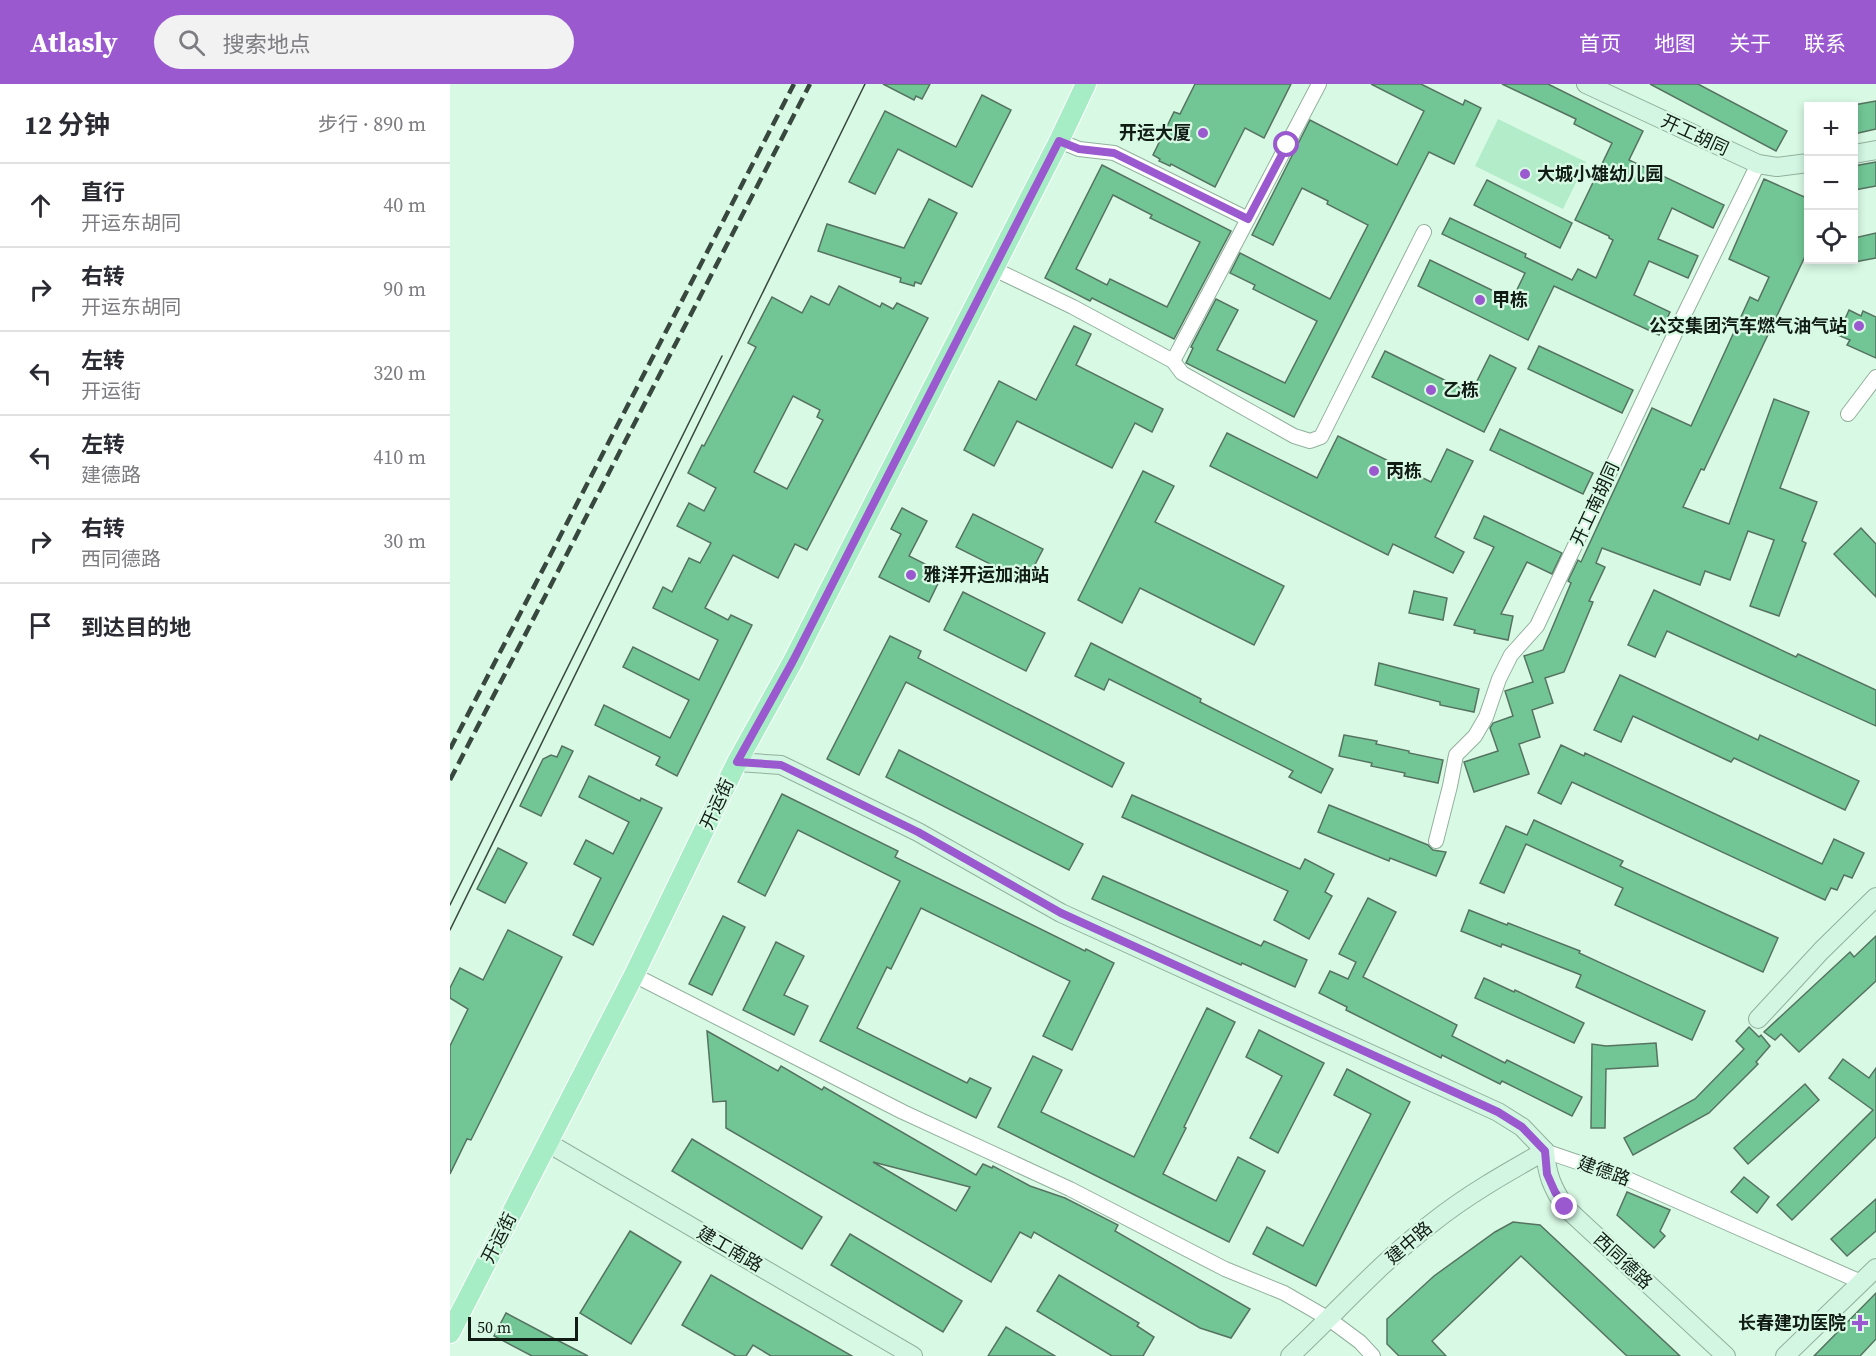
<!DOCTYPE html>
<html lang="zh">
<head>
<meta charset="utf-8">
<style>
  body { margin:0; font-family:"Source Serif 4","Noto Sans SC",serif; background:#f2f2f3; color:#2b2b33 }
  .controls { position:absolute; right:18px; top:18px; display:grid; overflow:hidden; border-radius:0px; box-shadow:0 3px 9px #0003 }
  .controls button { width:54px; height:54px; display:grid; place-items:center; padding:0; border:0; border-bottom:2px solid #e1e1e2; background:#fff; color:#2b2b33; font:30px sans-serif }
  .scale { position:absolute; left:18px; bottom:15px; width:110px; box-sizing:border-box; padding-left:6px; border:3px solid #111c15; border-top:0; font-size:16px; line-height:21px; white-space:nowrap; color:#111c15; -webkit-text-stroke:4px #d8f9e4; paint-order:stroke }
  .stop { position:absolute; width:18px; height:18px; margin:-14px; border:4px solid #9a59cf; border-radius:50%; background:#fff }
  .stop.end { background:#9a59cf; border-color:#fff; box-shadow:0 2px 6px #0008 }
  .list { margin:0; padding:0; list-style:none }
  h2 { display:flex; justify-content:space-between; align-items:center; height:78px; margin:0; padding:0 24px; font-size:26px }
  h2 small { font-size:20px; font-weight:400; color:#7c7c81 }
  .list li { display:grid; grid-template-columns:39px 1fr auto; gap:18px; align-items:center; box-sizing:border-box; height:84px; padding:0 24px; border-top:2px solid #e1e1e2 }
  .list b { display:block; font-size:22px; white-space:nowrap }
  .list p { margin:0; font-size:20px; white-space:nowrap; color:#7c7c81 }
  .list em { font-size:20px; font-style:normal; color:#7c7c81 }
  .icon { flex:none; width:33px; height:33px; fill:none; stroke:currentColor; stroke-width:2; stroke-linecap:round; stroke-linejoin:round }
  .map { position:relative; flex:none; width:1426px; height:1272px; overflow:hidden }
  header { display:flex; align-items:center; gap:36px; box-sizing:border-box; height:84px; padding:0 30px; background:#9a59cf; color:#fff }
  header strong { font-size:28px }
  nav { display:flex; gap:33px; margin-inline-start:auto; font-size:21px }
  .search { width:420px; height:54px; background:#f2f2f3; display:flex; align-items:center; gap:15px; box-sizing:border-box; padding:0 21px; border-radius:33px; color:#7c7c81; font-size:22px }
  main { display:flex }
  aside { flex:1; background:#fff }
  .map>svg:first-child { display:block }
</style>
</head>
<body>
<header>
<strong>Atlasly</strong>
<div class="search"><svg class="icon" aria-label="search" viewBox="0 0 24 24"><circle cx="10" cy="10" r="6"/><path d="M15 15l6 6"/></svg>搜索地点</div>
<nav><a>首页</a><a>地图</a><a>关于</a><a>联系</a></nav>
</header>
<main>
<aside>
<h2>12 分钟<small>步行 · 890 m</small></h2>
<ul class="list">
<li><svg class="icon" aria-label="ahead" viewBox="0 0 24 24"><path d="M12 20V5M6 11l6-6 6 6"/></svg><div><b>直行</b><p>开运东胡同</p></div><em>40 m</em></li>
<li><svg class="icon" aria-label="right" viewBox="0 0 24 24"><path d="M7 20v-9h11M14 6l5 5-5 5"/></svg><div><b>右转</b><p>开运东胡同</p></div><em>90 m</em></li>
<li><svg class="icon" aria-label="left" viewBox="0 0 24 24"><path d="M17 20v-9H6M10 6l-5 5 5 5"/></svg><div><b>左转</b><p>开运街</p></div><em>320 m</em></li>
<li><svg class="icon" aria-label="left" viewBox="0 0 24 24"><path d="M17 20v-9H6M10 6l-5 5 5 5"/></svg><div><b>左转</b><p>建德路</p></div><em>410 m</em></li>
<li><svg class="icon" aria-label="right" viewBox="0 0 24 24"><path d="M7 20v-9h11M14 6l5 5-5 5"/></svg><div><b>右转</b><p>西同德路</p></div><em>30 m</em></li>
<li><svg class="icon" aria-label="arrive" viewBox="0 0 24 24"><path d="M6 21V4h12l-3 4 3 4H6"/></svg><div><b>到达目的地</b></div></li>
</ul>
</aside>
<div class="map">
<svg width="1426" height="1272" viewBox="0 0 1426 1272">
  <rect width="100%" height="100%" fill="#d8f9e4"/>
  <polygon fill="#b2ecc8" points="1048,35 1136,78 1113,125 1025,82"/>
  <g fill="#72c695" stroke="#567361" stroke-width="1.5" fill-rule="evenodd">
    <polygon points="433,0 480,0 472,15 466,12 464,16"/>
    <polygon points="745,0 841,0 814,54 795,44 765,103 721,80 720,82 709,77 710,75 703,71 724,28 730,30"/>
    <polygon points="921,0 971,0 1013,21 1015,16 1031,24 1004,80 979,68 844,333 736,279 743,264 741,263 766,215 788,226 767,266 835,299 867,237 803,205 805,201 780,189 790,169 880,215 918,141 877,120 878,117 852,104 823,161 802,151 860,36 947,81 974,27"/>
    <polygon points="1052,0 1098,0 1193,47 1179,76 1274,121 1263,144 1222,124 1208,155 1248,172 1238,194 1199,177 1184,211 1220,228 1209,251 1104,202 1078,256 968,202 980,176 1062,216 1075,189 992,150 1000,134 1076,170 1075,173 1122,196 1128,185 1146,194 1163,156 1159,154 1159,152 1125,136 1162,59 1124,40 1126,35"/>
    <polygon points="1200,0 1248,0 1337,47 1326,67"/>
    <polygon points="532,11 561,26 522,103 448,65 425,110 399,98 435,27 506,63"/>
    <polygon points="1426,17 1426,45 1404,50 1404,21"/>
    <polygon points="1426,78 1426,102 1404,106 1404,82"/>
    <path d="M652,81L781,147L724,255L642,214L640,217L595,194ZM663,111L702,131L700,134L750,158L717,223L660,195L657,201L626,185Z"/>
    <polygon points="1314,95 1359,115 1359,164 1254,386 1251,385 1233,423 1279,440 1324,315 1359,328 1330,404 1367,418 1352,457 1356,459 1329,532 1300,522 1324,456 1298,447 1280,496 1255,487 1250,501 1152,464 1146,479 1155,483 1139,517 1143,518 1114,588 1095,594 1103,619 1082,626 1090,653 1069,660 1079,690 1024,708 1014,678 1048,667 1040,644 1043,639 1063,632 1055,607 1083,598 1074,572 1093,566 1121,499 1118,497 1128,476 1131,478 1202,324 1241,342 1300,213 1308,217 1319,193 1279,175"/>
    <polygon points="1037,96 1122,139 1110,164 1024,121"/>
    <polygon points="479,115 507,129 471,200 465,198 464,202 450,198 451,194 368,167 377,140 454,164"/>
    <polygon points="1426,149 1426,174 1404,178 1404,154"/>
    <path d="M389,202L430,223L432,219L443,225L447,219L478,234L357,466L345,460L328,494L283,471L255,524L278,536L281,531L302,541L227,692L206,681L210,673L145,641L154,621L220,654L239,616L173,583L183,563L249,596L268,556L203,524L213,503L222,508L239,474L250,479L261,459L227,442L239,419L254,427L266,404L238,389L252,361L254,362L306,263L298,259L322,213L352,229L361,212L379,221ZM343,312L370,326L367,333L373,336L337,405L304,388Z"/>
    <polygon points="1399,226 1411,232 1413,227 1426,233 1426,274 1397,261 1400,256 1388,251"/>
    <polygon points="624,242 641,250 626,281 713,325 702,348 685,339 662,384 567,337 544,382 514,366 549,297 586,316"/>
    <polygon points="1089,262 1183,306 1172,329 1078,285"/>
    <polygon points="935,267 1021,309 1040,271 1066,284 1034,348 922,293"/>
    <polygon points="1050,345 1143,389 1133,410 1040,366"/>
    <polygon points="777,349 867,394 888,352 981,398 997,365 1023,377 985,453 1014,468 1003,489 943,460 938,471 760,382"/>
    <polygon points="693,387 724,402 705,438 834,502 804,561 690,504 672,539 628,516"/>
    <polygon points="452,424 477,437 459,472 493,489 479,518 429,493 451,450 441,445"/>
    <polygon points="523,430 593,465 576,498 506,463"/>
    <polygon points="1034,432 1112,469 1102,490 1077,478 1051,530 1063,532 1058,556 1024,549 1025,546 1004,541 1044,463 1024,454"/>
    <polygon points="1411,444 1426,460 1426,513 1384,470"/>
    <polygon points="1204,506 1346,573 1348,570 1426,606 1426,642 1217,547 1205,573 1178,561"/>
    <polygon points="964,507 997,514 993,536 959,529"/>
    <polygon points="513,508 595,549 576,587 494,546"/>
    <polygon points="440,552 471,567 468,574 674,679 662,703 456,598 409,691 377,675"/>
    <polygon points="641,559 751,615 750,618 883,685 871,709 839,693 843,687 659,595 654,606 625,592"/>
    <polygon points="929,579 1029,605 1024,628 990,621 990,618 925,601"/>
    <polygon points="1170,591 1308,656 1310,651 1409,697 1395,726 1284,674 1281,678 1183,632 1171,658 1144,646"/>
    <polygon points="894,651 927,657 926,660 959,667 959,669 993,676 988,699 954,692 955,689 921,682 922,679 889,672"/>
    <polygon points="1111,661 1134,672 1135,669 1372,780 1384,755 1414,769 1402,794 1394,791 1387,806 1381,804 1375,816 1122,698 1111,720 1088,709"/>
    <polygon points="112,662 123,667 91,732 70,722 93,675 101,671 107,673"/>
    <polygon points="449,666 633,760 619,786 436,693"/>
    <polygon points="139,692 190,717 191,714 212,724 143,861 123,851 151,794 124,780 136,756 163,770 179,738 129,713"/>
    <polygon points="332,710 448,767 445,773 635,867 636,865 664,879 622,966 593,952 620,897 471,824 441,885 437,883 407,944 517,999 520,994 541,1004 526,1034 370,957 450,797 348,746 315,812 288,798"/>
    <polygon points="682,711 850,785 855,775 884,790 875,808 882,812 859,855 824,836 838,807 672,733"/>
    <polygon points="879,721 978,761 983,766 996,768 986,792 940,774 939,777 868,748"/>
    <polygon points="1084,736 1173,777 1170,782 1328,854 1313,888 1165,821 1173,804 1076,760 1054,809 1030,799 1056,742 1077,751"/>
    <polygon points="48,764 77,779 55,819 27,805"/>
    <polygon points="653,792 811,862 814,857 857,876 845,903 792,879 791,881 642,815"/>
    <polygon points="918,814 946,828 913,893 1007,941 1002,952 1055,979 1057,976 1132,1013 1122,1032 1052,997 1050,1000 992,971 991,974 896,926 897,923 869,909 880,887 898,895 906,878 889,870"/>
    <polygon points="1019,826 1057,841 1058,839 1130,867 1129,869 1255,927 1242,956 1126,903 1131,891 1052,860 1051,863 1011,847"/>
    <polygon points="273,832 295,843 262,911 239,900"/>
    <polygon points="58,846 112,873 21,1056 17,1055 0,1090 0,962 18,925 0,914 0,904 10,884 33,896"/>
    <polygon points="1426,852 1426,897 1349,968 1331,950 1325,956 1314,948 1400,868 1404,873"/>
    <polygon points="326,858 354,872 334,911 358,922 344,951 293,926"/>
    <polygon points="1034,894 1064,908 1065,906 1134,939 1124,959 1025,914"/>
    <polygon points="757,924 785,938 734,1043 736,1044 713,1090 766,1117 788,1073 815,1087 779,1158 548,1043 583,972 612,986 591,1028 684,1073"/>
    <polygon points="1299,943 1309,953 1311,951 1320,962 1306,978 1308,980 1259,1029 1183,1071 1174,1054 1245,1015 1294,965 1286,957"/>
    <polygon points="809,946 874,979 828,1069 800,1054 832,992 796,973"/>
    <path d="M257,947L328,987L331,982L372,1006L374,1003L526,1091L533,1080L542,1084L543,1082L580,1102L615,1114L668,1141L665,1147L800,1225L781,1254L750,1244L584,1148L581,1154L570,1148L541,1198L276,1044V1017L263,1018ZM423,1078L520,1103L506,1127Z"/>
    <polygon points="1206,959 1208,982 1156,985 1155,1044 1141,1044 1142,960 1156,962"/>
    <polygon points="1393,975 1419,994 1426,984 1426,1053 1342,1136 1327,1121 1423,1026 1379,994"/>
    <polygon points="897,985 960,1018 866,1202 803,1170 817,1143 853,1162 921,1030 884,1011"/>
    <polygon points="1355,1000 1369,1016 1298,1080 1284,1064"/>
    <polygon points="242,1055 372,1133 352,1165 222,1087"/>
    <polygon points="1294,1093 1319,1113 1307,1129 1281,1108"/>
    <polygon points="1177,1108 1220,1126 1210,1147 1215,1152 1204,1164 1167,1131"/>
    <polygon points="1426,1115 1426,1147 1397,1172 1381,1155"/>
    <polygon points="1063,1138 1090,1141 1230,1272 1177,1272 1071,1172 982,1257 996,1272 949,1272 937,1260 937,1235 984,1192 1045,1148"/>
    <polygon points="180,1147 231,1178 181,1260 130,1229"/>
    <polygon points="400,1150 512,1217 493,1248 381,1181"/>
    <polygon points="261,1191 323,1227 402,1272 321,1272 303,1261 296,1272 286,1272 232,1241"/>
    <polygon points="609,1191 689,1239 687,1242 704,1253 693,1272 662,1272 587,1227"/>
    <polygon points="1426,1209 1426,1255 1410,1272 1364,1272"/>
    <polygon points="56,1229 105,1255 138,1272 82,1272 44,1252"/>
    <polygon points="556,1243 605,1272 538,1272"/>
  </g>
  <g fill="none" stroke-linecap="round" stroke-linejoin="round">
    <g stroke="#92b19d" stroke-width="16">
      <g id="street">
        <polyline points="609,57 629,65 664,69 798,135 869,0"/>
        <polyline points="544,185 623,223 723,277 732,289 844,352 860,357 871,353 974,148"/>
        <polyline points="723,277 798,135"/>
        <polyline points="1398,330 1426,293"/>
        <polyline points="986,757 1000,702 1006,671 1025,652 1036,633 1049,595 1061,571 1087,542 1228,243 1308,80"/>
        <polyline points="184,891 453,1028 620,1105 775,1185 834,1209 879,1235 910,1258 923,1272"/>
        <polyline points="1095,1067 1180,1096 1411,1198"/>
      </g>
    </g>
    <g stroke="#92b19d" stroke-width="20">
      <g id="secondary">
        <polyline points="1136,0 1308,80 1327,83 1358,79"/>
        <polyline points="1404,70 1426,66"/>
        <polyline points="287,678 331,681 468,748 611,829 1048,1028 1072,1043 1095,1067"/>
        <polyline points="1308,935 1371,867 1426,813"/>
        <polyline points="98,1059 463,1272"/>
        <path d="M1095,1067C1097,1091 1102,1103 1115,1123L1276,1272"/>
        <path d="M840,1272C887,1228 931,1178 982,1139C1017,1111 1056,1089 1095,1067"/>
        <polyline points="1335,1272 1426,1184"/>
      </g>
    </g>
    <g stroke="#fff" stroke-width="22">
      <polyline id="primary" points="0,1249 184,891 287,678 343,577 609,57 636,0"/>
    </g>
    <use href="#street" stroke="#fff" stroke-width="14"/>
    <use href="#secondary" stroke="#d2f6e2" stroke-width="18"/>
    <use href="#primary" stroke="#a6edc6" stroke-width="20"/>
    <g stroke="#38483e" stroke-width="1.5">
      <polyline points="0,821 272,272"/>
      <polyline points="0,846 415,0"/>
    </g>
    <g stroke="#38483e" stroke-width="4.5" stroke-dasharray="12 6" stroke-linecap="butt">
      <polyline points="0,665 344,0"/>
      <polyline points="0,696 360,0"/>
    </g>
  </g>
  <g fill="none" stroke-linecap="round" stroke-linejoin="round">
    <polyline stroke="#9a59cf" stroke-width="8" points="837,61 798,135 664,69 629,65 609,57 343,577 287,678 331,681 468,748 611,829 1048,1028 1072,1043 1095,1067 1097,1090 1105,1108 1115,1123"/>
  </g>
  <g fill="#9a59cf" stroke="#d8f9e4" stroke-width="2">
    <circle cx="753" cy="49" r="6"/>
    <circle cx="1075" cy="90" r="6"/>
    <circle cx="1030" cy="216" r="6"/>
    <circle cx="1409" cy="242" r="6"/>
    <circle cx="981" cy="306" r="6"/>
    <circle cx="924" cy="387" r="6"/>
    <circle cx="461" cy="491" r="6"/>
    <path d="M1407 1230h6v6h6v6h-6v6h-6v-6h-6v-6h6z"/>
  </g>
  <g text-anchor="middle" stroke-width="4.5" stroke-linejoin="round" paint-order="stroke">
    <g font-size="18" font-weight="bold" fill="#111c15" stroke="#d8f9e4" text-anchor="start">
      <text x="741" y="55" text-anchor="end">开运大厦</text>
      <text x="1087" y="96">大城小雄幼儿园</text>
      <text x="1042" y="222">甲栋</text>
      <text x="1397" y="248" text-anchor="end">公交集团汽车燃气油气站</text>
      <text x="993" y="312">乙栋</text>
      <text x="936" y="393">丙栋</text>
      <text x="473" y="497">雅洋开运加油站</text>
      <text x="1396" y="1245" text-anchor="end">长春建功医院</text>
    </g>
    <g font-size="18" fill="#111c15" stroke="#d8f9e4">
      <text transform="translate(1245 51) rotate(25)" y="6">开工胡同</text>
      <text transform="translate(1145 420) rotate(-65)" y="6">开工南胡同</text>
      <text transform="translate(267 720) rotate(-65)" y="6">开运街</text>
      <text transform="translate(1154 1087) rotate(20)" y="6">建德路</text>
      <text transform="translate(49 1154) rotate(-63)" y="6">开运街</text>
      <text transform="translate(959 1159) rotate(-41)" y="6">建中路</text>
      <text transform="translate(280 1165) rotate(30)" y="6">建工南路</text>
      <text transform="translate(1173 1177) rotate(43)" y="6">西同德路</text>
    </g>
  </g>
</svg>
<div class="controls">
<button>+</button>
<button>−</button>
<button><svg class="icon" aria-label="locate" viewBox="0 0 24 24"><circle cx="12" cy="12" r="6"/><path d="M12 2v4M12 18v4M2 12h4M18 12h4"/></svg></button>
</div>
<div class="scale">50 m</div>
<div class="stop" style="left:837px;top:61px"></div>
<div class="stop end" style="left:1115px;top:1123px"></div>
</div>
</main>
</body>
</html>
